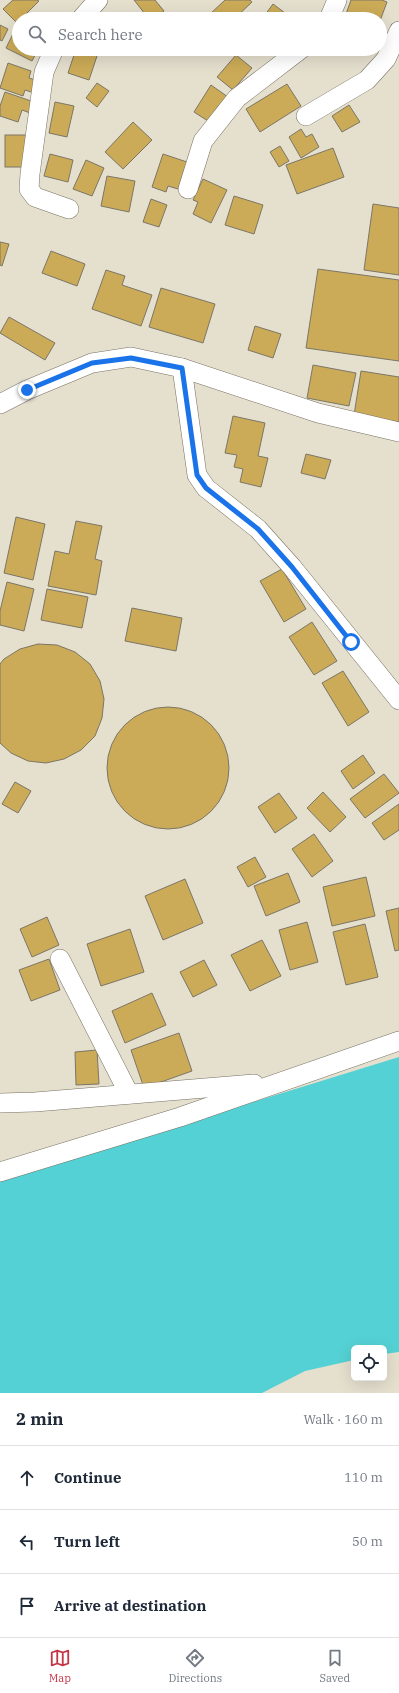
<!DOCTYPE html>
<html lang="en">
<head>
<meta charset="utf-8">
<style>
  body { margin:0; font-family:"IBM Plex Serif",serif; background:#f6f6f7; color:#1f2937 }
  .controls { position:absolute; right:12px; bottom:12px; display:grid; overflow:hidden; border-radius:6px; box-shadow:0 4px 16px #0002 }
  .controls button { width:36px; height:36px; display:grid; place-items:center; padding:0; border:0; border-bottom:1px solid #e0e1e3; background:#fff; color:#1f2937; font:20px sans-serif }
  .stop { position:absolute; width:12px; height:12px; margin:-9px; border:3px solid #1a73e8; border-radius:50%; background:#fff }
  .stop.end { background:#1a73e8; border-color:#fff; box-shadow:0 1px 4px #0008 }
  .list { margin:0; padding:0; list-style:none }
  h2 { display:flex; justify-content:space-between; align-items:center; height:52px; margin:0; padding:0 16px; font-size:17px }
  h2 small { font-size:13px; font-weight:400; color:#747a83 }
  .list li { display:grid; grid-template-columns:26px 1fr auto; gap:12px; align-items:center; box-sizing:border-box; height:64px; padding:0 16px; border-top:1px solid #e0e1e3 }
  .list b { display:block; font-size:15px; white-space:nowrap }
  .list em { font-size:13px; font-style:normal; color:#747a83 }
  .icon { flex:none; width:22px; height:22px; fill:none; stroke:currentColor; stroke-width:2; stroke-linecap:round; stroke-linejoin:round }
  .map { position:relative; flex:none; width:399px; height:1393px; overflow:hidden }
  .search { position:absolute; background:#fff; box-shadow:0 4px 16px #0002; left:12px; right:12px; top:12px; height:44px; display:flex; align-items:center; gap:10px; box-sizing:border-box; padding:0 14px; border-radius:22px; color:#747a83; font-size:15px }
  .sheet { height:244px; background:#fff }
  nav { display:flex; justify-content:space-around; align-items:center; box-sizing:border-box; height:56px; border-top:1px solid #e0e1e3; background:#fff; font-size:11px; color:#747a83 }
  nav a { display:grid; justify-items:center; gap:2px }
  nav .on { color:#c63546 }
  .map>svg:first-child { display:block }
</style>
</head>
<body>
<div class="map">
<svg width="399" height="1393" viewBox="0 0 399 1393">
  <rect width="100%" height="100%" fill="#e5dfce"/>
  <polygon fill="#54d1d4" points="399,1057 399,1352 384,1354 384,1348 354,1348 354,1360 305,1371 262,1393 0,1393 0,1180"/>
  <g fill="#cbab57" stroke="#7c7667">
    <polygon points="13,0 37,0 39,1 17,23 3,9"/>
    <polygon points="134,0 155,0 164,11 154,19 149,19"/>
    <polygon points="225,0 250,0 252,2 234,19 213,19 209,15"/>
    <polygon points="351,0 382,0 387,2 380,21 380,19 334,19 337,10 346,14"/>
    <polygon points="273,4 293,19 262,19"/>
    <polygon points="0,25 8,29 2,41 0,40"/>
    <polygon points="14,32 19,34 19,49 38,49 32,61 6,48"/>
    <polygon points="76,49 99,50 89,80 68,73"/>
    <polygon points="353,49 370,49 368,54"/>
    <polygon points="236,55 252,68 233,90 217,77"/>
    <polygon points="8,63 31,71 29,78 39,81 34,93 25,90 23,96 0,88"/>
    <polygon points="97,83 109,91 97,107 86,98"/>
    <polygon points="287,84 301,106 260,132 246,109"/>
    <polygon points="211,85 228,97 221,107 219,105 208,121 194,112"/>
    <polygon points="5,92 34,102 30,113 22,110 18,122 0,116 0,106"/>
    <polygon points="55,102 74,106 67,137 49,133"/>
    <polygon points="349,105 360,122 342,132 332,116"/>
    <polygon points="133,122 152,140 123,169 105,152"/>
    <polygon points="301,129 306,137 312,134 319,147 301,158 289,137"/>
    <rect x="5" y="135" width="24" height="32"/>
    <polygon points="280,146 289,161 279,167 270,152"/>
    <polygon points="333,148 344,177 297,194 286,165"/>
    <polygon points="50,154 73,160 68,182 44,176"/>
    <polygon points="163,154 187,162 178,189 168,186 166,192 152,187"/>
    <polygon points="86,160 104,168 92,196 73,189"/>
    <polygon points="107,176 135,181 129,212 101,206"/>
    <polygon points="203,179 227,190 211,223 193,214 198,202 193,200"/>
    <polygon points="234,196 263,205 254,234 225,225"/>
    <polygon points="151,199 167,205 159,227 143,222"/>
    <polygon points="373,204 399,208 399,275 364,270"/>
    <polygon points="0,242 9,244 2,266 0,265"/>
    <polygon points="51,251 85,264 77,286 42,273"/>
    <polygon points="318,269 399,280 399,361 306,348"/>
    <polygon points="106,270 125,276 122,285 152,295 141,326 92,309"/>
    <polygon points="161,288 215,304 203,343 149,327"/>
    <polygon points="9,317 55,343 45,360 0,333"/>
    <polygon points="255,326 281,334 273,358 248,350"/>
    <polygon points="313,365 356,373 349,406 307,398"/>
    <polygon points="361,371 399,377 399,422 354,415"/>
    <polygon points="233,416 265,423 258,456 268,458 261,487 240,482 243,469 234,467 237,455 225,453"/>
    <polygon points="306,454 331,460 325,479 301,473"/>
    <polygon points="16,517 45,524 33,580 4,573"/>
    <polygon points="76,521 102,526 95,559 102,561 96,595 48,586 55,551 69,554"/>
    <polygon points="282,569 306,609 284,622 260,581"/>
    <polygon points="7,582 34,589 24,631 0,625 0,611"/>
    <polygon points="47,589 88,597 82,628 41,620"/>
    <polygon points="132,608 182,618 176,651 125,641"/>
    <polygon points="312,622 337,661 314,675 289,637"/>
    <polygon points="38,644 57,645 75,652 90,664 100,681 104,699 102,718 95,736 81,750 64,759 46,763 28,761 11,753 0,743 0,664 4,659 20,649"/>
    <polygon points="343,671 369,712 348,726 322,683"/>
    <circle cx="168" cy="768" r="61"/>
    <polygon points="363,755 375,773 353,789 341,771"/>
    <polygon points="384,774 399,793 365,818 350,799"/>
    <polygon points="15,782 31,791 18,813 2,804"/>
    <polygon points="323,792 346,817 330,832 307,808"/>
    <polygon points="279,793 297,818 275,833 258,807"/>
    <polygon points="399,804 399,830 384,840 372,823"/>
    <polygon points="314,834 333,861 312,877 292,849"/>
    <polygon points="255,857 266,877 248,887 237,867"/>
    <polygon points="288,873 300,902 266,916 254,886"/>
    <polygon points="366,877 375,916 332,926 323,887"/>
    <polygon points="185,879 203,923 163,940 145,896"/>
    <polygon points="399,908 399,950 395,951 386,911"/>
    <polygon points="47,917 59,945 32,957 20,929"/>
    <polygon points="307,922 318,962 290,970 279,930"/>
    <polygon points="365,924 378,977 346,985 333,932"/>
    <polygon points="130,929 144,972 101,986 87,944"/>
    <polygon points="262,940 281,976 250,991 231,955"/>
    <polygon points="49,959 60,990 31,1001 19,970"/>
    <polygon points="204,960 217,985 193,997 180,972"/>
    <polygon points="152,993 166,1025 125,1043 112,1011"/>
    <polygon points="179,1033 192,1071 144,1088 131,1050"/>
    <polygon points="97,1050 99,1084 76,1085 75,1052"/>
  </g>
  <g fill="none" stroke-linecap="round" stroke-linejoin="round">
    <g stroke="#787263" stroke-width="20">
      <g id="minor">
        <polyline points="81,19 98,0"/>
        <polyline points="329,19 337,0"/>
        <polyline points="54,49 44,72 30,174 29,189 35,197 69,209"/>
        <polyline points="306,116 367,80 386,59 399,31"/>
        <polyline points="188,189 203,141 237,98 301,49"/>
        <polyline points="182,368 197,475 206,488 258,529 292,567 399,700"/>
        <polyline points="0,404 27,390 92,363 131,357 182,368 318,413 399,432"/>
        <polyline points="60,959 129,1094"/>
        <polyline points="0,1103 35,1102 254,1084"/>
        <polyline points="0,1172 180,1117 399,1041"/>
      </g>
    </g>
    <use href="#minor" stroke="#fff" stroke-width="19"/>
  </g>
  <g fill="none" stroke-linecap="round" stroke-linejoin="round">
    <polyline stroke="#1a73e8" stroke-width="5" points="27,390 92,363 131,358 182,368 197,475 206,488 258,529 292,567 351,642"/>
  </g>
</svg>
<div class="controls">
<button><svg class="icon" aria-label="locate" viewBox="0 0 24 24"><circle cx="12" cy="12" r="6"/><path d="M12 2v4M12 18v4M2 12h4M18 12h4"/></svg></button>
</div>
<div class="stop" style="left:351px;top:642px"></div>
<div class="stop end" style="left:27px;top:390px"></div>
<div class="search"><svg class="icon" aria-label="search" viewBox="0 0 24 24"><circle cx="10" cy="10" r="6"/><path d="M15 15l6 6"/></svg>Search here</div>
</div>
<section class="sheet">
<h2>2 min<small>Walk · 160 m</small></h2>
<ul class="list">
<li><svg class="icon" aria-label="ahead" viewBox="0 0 24 24"><path d="M12 20V5M6 11l6-6 6 6"/></svg><div><b>Continue</b></div><em>110 m</em></li>
<li><svg class="icon" aria-label="left" viewBox="0 0 24 24"><path d="M17 20v-9H6M10 6l-5 5 5 5"/></svg><div><b>Turn left</b></div><em>50 m</em></li>
<li><svg class="icon" aria-label="arrive" viewBox="0 0 24 24"><path d="M6 21V4h12l-3 4 3 4H6"/></svg><div><b>Arrive at destination</b></div></li>
</ul>
</section>
<nav>
<a class="on"><svg class="icon" aria-label="map" viewBox="0 0 24 24"><path d="M3 6l6-2 6 2 6-2v14l-6 2-6-2-6 2zM9 4v14M15 6v14"/></svg>Map</a>
<a><svg class="icon" aria-label="directions" viewBox="0 0 24 24"><path d="M12 3l9 9-9 9-9-9zM9 14v-3h6M13 9l2 2-2 2"/></svg>Directions</a>
<a><svg class="icon" aria-label="saved" viewBox="0 0 24 24"><path d="M7 4h10v16l-5-4-5 4z"/></svg>Saved</a>
</nav>
</body>
</html>
